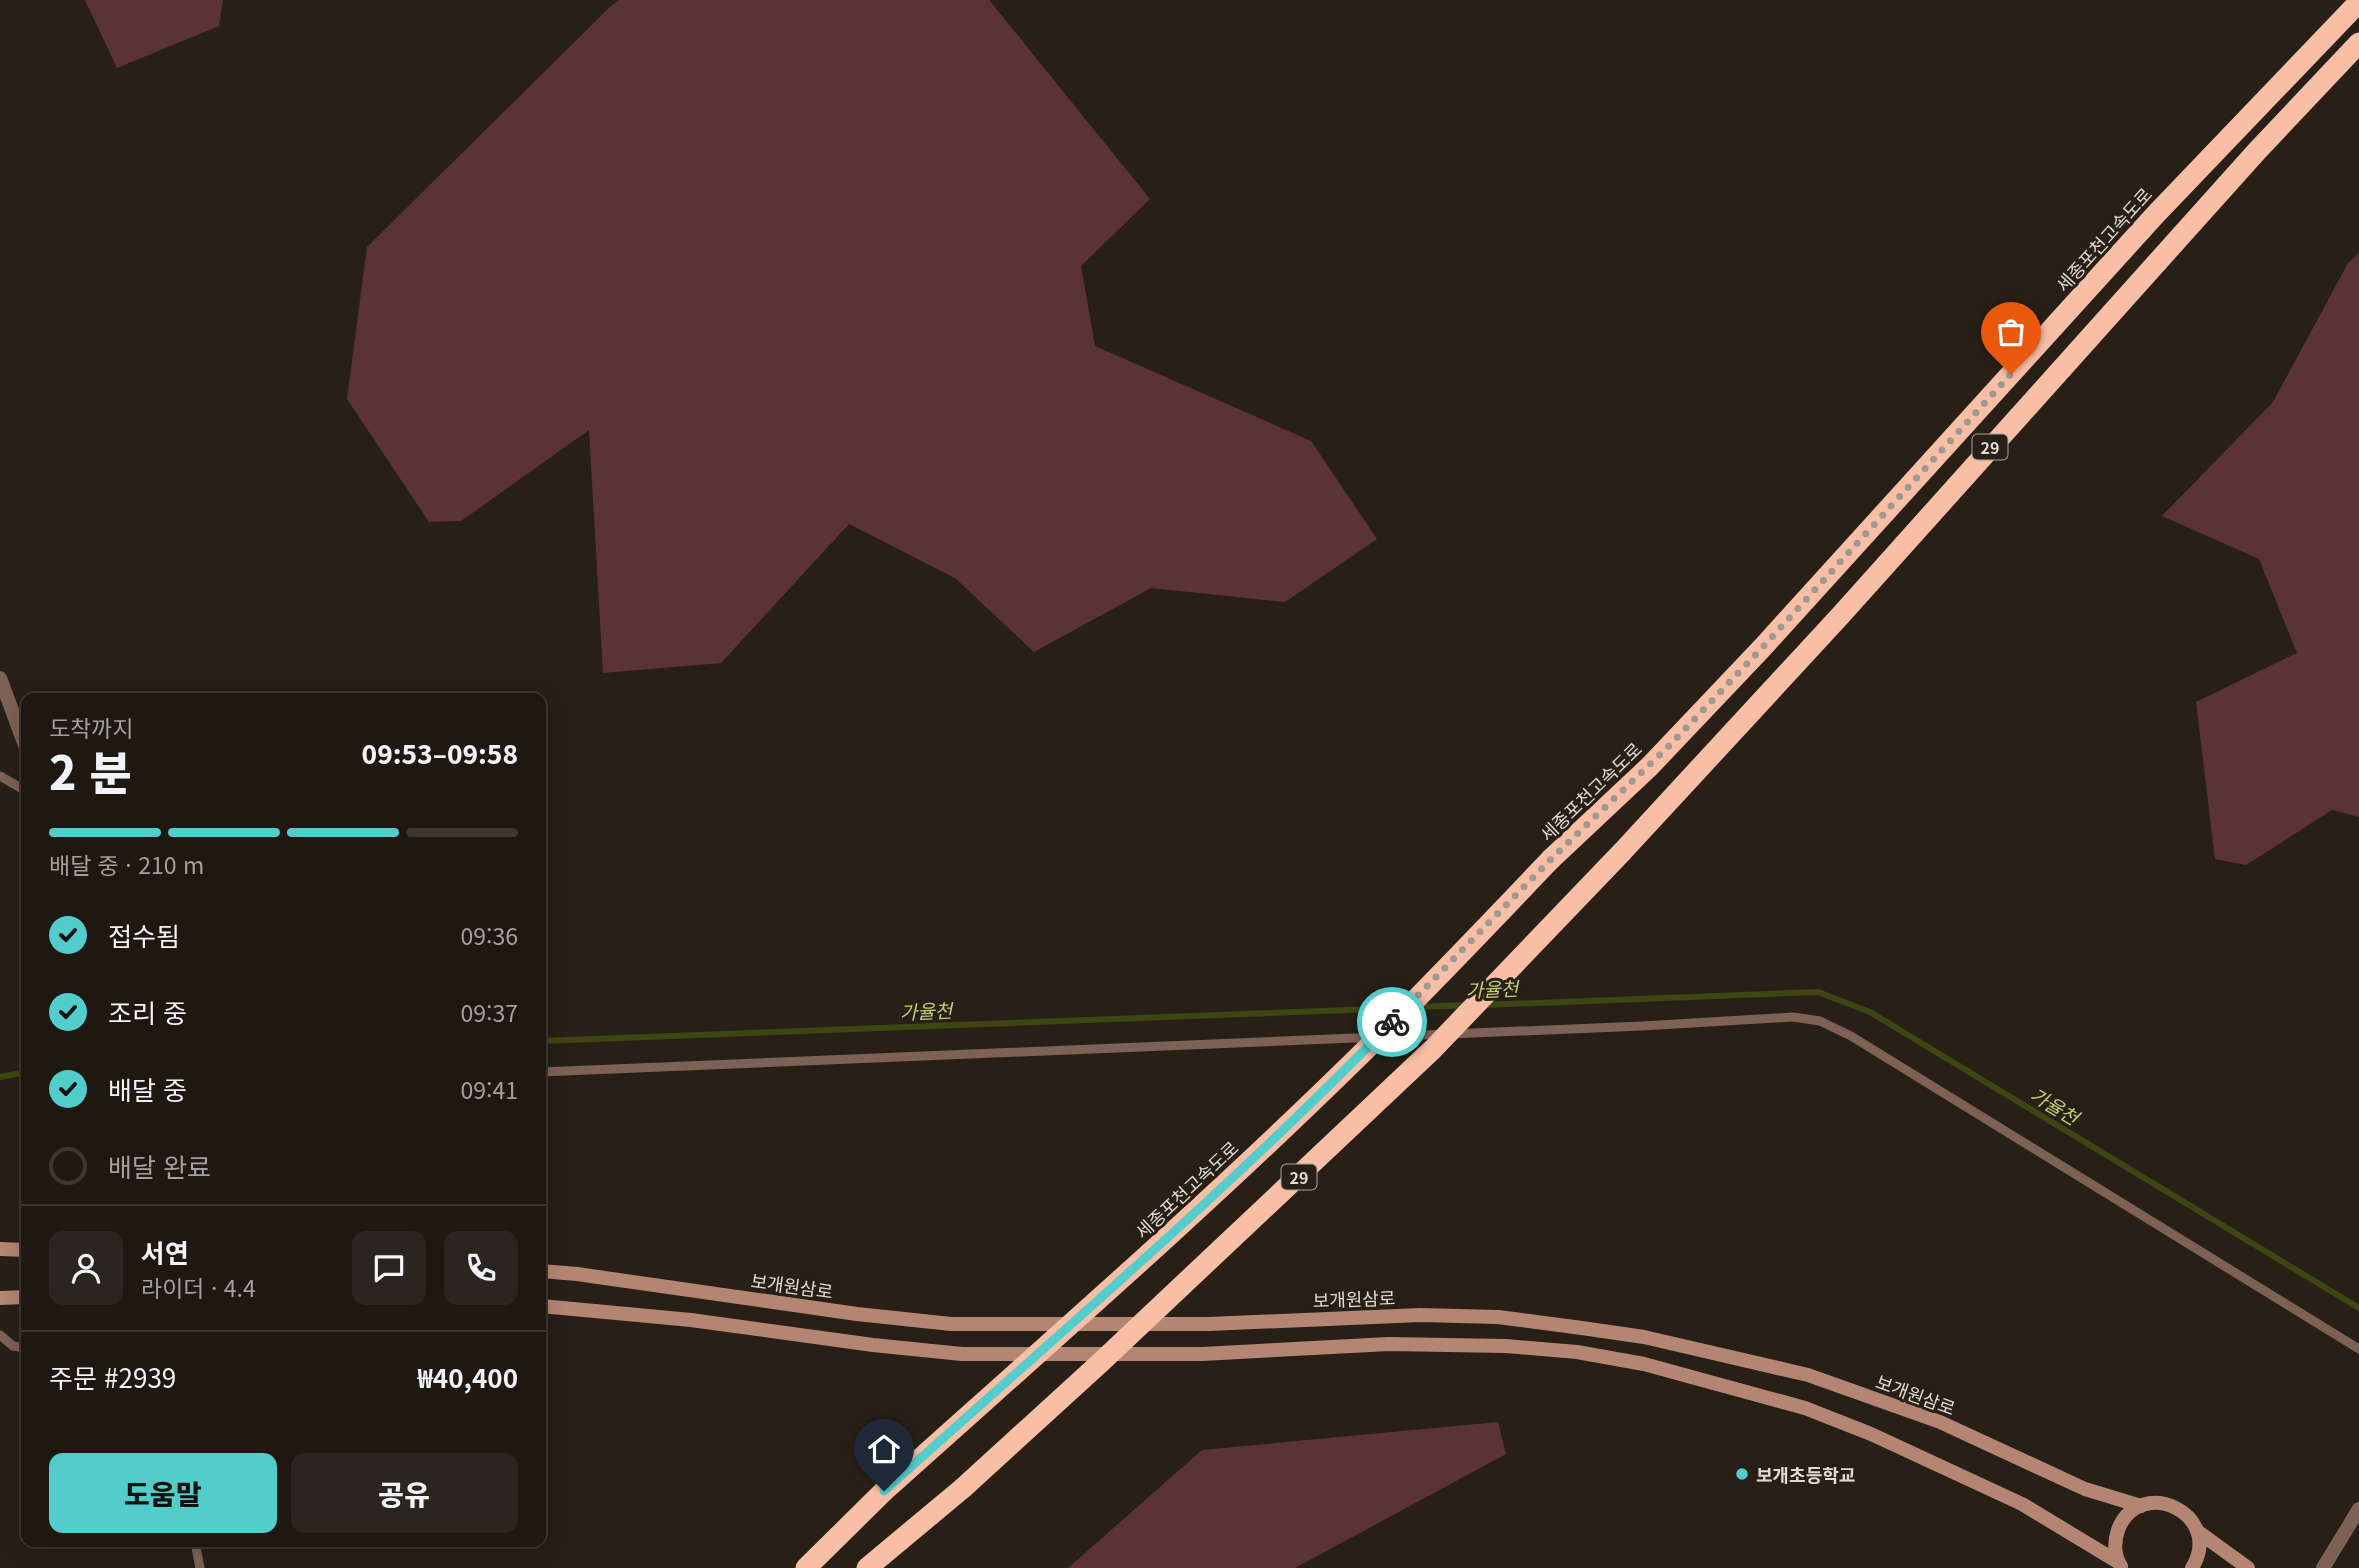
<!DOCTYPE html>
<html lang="ko">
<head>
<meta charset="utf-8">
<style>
  body { margin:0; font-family:Georgia,"Noto Sans KR",serif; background:#2b251f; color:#f1f3f6; height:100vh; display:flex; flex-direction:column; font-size:26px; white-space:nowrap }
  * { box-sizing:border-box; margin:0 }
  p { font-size:23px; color:#a1a09f }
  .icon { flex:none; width:38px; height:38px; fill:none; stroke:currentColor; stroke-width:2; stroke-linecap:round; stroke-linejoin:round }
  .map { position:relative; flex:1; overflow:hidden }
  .side { position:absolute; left:21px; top:693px; width:525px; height:854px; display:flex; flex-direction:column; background:#1e1811; border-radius:14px; box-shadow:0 4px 18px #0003,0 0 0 2px #3c3731 }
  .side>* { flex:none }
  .pin { position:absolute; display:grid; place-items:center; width:60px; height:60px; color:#fff; margin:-72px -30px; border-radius:50% 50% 50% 0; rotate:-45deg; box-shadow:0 0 7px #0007 }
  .pin .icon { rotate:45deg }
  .courier { position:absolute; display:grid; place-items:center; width:70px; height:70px; margin:-35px; border:5px solid #52cdcc; border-radius:50%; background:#fff; color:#222; box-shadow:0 2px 9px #0007 }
  .summary em { font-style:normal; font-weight:800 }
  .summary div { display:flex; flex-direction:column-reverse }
  .summary { display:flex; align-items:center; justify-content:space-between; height:119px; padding:0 28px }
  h1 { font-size:46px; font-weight:800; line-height:52px }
  .bar { display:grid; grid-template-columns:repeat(4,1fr); gap:10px 7px; align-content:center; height:84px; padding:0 28px }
  .bar i { height:9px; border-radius:5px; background:#3c3731 }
  .bar .current { background:#52cdcc }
  .bar p { grid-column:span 4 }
  .line { display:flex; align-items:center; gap:18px; padding:0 28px; border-top:2px solid #3c3731 }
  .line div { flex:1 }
  .round { display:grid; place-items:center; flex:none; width:74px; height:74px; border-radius:14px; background:#2b251f }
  ol { padding:0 28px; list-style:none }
  li { display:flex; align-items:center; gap:21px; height:77px }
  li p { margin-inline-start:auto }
  li .icon { padding:7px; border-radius:50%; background:#52cdcc; color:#111; stroke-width:4 }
  li:last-child { color:#a1a09f }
  li i { width:38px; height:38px; border:4px solid #3c3731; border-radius:50% }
  .primary-button { display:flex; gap:14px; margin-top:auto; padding:14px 28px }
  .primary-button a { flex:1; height:80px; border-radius:14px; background:#52cdcc; color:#111; font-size:28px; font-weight:800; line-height:80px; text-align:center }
  .primary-button a+a { background:#2b251f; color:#f1f3f6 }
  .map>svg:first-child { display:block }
  .green { fill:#5c3335 }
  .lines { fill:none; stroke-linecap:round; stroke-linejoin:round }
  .stream { stroke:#3e4713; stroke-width:6 }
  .lane { stroke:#7e6155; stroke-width:9 }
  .street { stroke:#7e6155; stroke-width:14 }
  .secondary { stroke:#b38572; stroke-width:14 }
  .highway { stroke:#f8bea6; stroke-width:21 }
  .highway-bridge { stroke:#f8bea6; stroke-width:21 }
  .done { stroke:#a09992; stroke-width:7; stroke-dasharray:0 12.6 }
  .route { stroke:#52cdcc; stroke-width:9 }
  .poi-dot { fill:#52cdcc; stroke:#282017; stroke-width:2.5 }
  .labels { text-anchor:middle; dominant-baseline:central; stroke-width:6; stroke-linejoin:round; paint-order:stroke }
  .shield { fill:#282017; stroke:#a9a29b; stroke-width:2 }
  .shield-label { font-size:16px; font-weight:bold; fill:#e0dad4 }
  .street-label { font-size:18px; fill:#e0dad4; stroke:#282017 }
  .poi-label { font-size:18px; font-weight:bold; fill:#e0dad4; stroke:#282017; text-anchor:start }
  .water-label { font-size:19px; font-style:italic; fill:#bdd071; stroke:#282017 }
</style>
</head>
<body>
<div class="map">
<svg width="2359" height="1568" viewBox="0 0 2359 1568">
  <rect width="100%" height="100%" fill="#282017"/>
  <path class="green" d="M85,0H223L219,26L117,68Z
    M620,0H989L1150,199L1081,266L1095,346L1311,441L1377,539L1285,602L1151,588L1034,652L955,578L849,524L721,663L603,673L589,430L461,521L429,522L347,399L367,247L613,4Z
    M2359,253V817L2332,810L2246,865L2215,859L2196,702L2297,653L2259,559L2162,516L2273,402L2348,263Z
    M1498,1422L1506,1454L1295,1568H1068L1202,1450Z"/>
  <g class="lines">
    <path class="stream" d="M1483,1005L1818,992L1870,1012L2359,1308
      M1417,1007L1466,1005
      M541,1041L1399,1008
      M0,1077L26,1072"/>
    <path class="lane" d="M0,776L26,791
      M541,1072L1642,1026L1793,1017L1820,1021L1851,1036L2359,1349
      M0,1335L13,1346L26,1348
      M195,1542L200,1568"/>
    <path class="street" d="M0,678L26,748
      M2323,1568L2359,1509"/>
    <path class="secondary" d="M0,1249L26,1250
      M541,1271L577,1274L857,1314L951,1324H1209L1420,1315L1498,1317L1582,1328L1644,1337L1808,1375L1940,1422L2085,1489L2141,1506
      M0,1298L26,1297
      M541,1306L691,1320L873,1345L962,1354H1202L1389,1344L1506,1346L1577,1352L1644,1364L1805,1408L1871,1434L2022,1504L2118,1562
      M2197,1531L2248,1568
      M2121,1566C2114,1555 2114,1542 2118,1530C2139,1474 2225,1514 2192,1568"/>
    <path class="highway" d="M1622,852L1840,616L2257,151L2359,43
      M1551,859L1650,766L1762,648L2156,214L2359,2
      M806,1568L884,1491
      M867,1568L963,1488"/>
    <path class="highway-bridge" d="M963,1488L1100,1363L1433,1049L1622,852
      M884,1491C1041,1350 1201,1211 1352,1063C1420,997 1485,928 1551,859"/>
  </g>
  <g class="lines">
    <path class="done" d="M1392,1022L1551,859L1669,746L1762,648L2011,374"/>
    <path class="route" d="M884,1491C1055,1337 1232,1187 1392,1022"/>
  </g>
  <circle class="poi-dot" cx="1742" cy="1474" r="7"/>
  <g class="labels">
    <g class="shield">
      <rect x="1972.5" y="434.5" width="35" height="25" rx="5"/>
      <rect x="1281.5" y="1164.5" width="35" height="25" rx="5"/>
    </g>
    <g class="shield-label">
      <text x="1990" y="447">29</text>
      <text x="1299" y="1177">29</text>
    </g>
    <g class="street-label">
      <text transform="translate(2103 239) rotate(-48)">세종포천고속도로</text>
      <text transform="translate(1590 791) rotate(-44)">세종포천고속도로</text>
      <text transform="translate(1186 1189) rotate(-43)">세종포천고속도로</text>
      <text transform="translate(792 1285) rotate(8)">보개원삼로</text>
      <text transform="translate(1354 1298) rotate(-2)">보개원삼로</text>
      <text transform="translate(1916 1394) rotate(20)">보개원삼로</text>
    </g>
    <g class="poi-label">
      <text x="1756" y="1474">보개초등학교</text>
    </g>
    <g class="water-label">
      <text transform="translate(1492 988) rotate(-2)">가율천</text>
      <text transform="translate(926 1010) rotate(-2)">가율천</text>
      <text transform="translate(2055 1105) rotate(31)">가율천</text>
    </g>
  </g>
</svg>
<div class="pin" style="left:2011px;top:374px;background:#ea580c"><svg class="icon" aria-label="bag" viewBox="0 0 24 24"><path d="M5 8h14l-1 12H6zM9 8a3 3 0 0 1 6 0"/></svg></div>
<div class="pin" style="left:884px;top:1491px;background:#1f2937"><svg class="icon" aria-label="home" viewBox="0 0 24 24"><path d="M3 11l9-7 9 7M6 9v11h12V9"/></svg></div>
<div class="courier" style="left:1392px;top:1022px"><svg class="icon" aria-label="bike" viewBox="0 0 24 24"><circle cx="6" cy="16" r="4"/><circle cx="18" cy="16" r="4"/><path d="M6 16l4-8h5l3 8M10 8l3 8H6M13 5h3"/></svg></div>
<section class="side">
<div class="summary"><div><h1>2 분</h1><p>도착까지</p></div><em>09:53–09:58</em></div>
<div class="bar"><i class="current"></i><i class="current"></i><i class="current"></i><i></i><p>배달 중 · 210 m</p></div>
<ol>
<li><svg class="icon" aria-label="check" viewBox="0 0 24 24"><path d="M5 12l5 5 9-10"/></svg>접수됨<p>09:36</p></li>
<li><svg class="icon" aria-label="check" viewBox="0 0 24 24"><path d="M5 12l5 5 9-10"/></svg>조리 중<p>09:37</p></li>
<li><svg class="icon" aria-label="check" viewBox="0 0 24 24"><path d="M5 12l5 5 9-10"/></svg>배달 중<p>09:41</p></li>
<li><i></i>배달 완료</li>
</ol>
<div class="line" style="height:126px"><a class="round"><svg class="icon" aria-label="person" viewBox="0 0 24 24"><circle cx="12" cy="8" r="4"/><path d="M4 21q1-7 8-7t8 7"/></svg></a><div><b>서연</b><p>라이더 · 4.4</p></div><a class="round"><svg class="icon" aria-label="chat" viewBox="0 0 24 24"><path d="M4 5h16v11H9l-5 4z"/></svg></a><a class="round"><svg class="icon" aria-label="phone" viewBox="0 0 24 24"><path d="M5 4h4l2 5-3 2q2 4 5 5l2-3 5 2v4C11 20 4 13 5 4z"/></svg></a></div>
<div class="line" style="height:91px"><div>주문 #2939</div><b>₩40,400</b></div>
<div class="primary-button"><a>도움말</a><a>공유</a></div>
</section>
</div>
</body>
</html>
